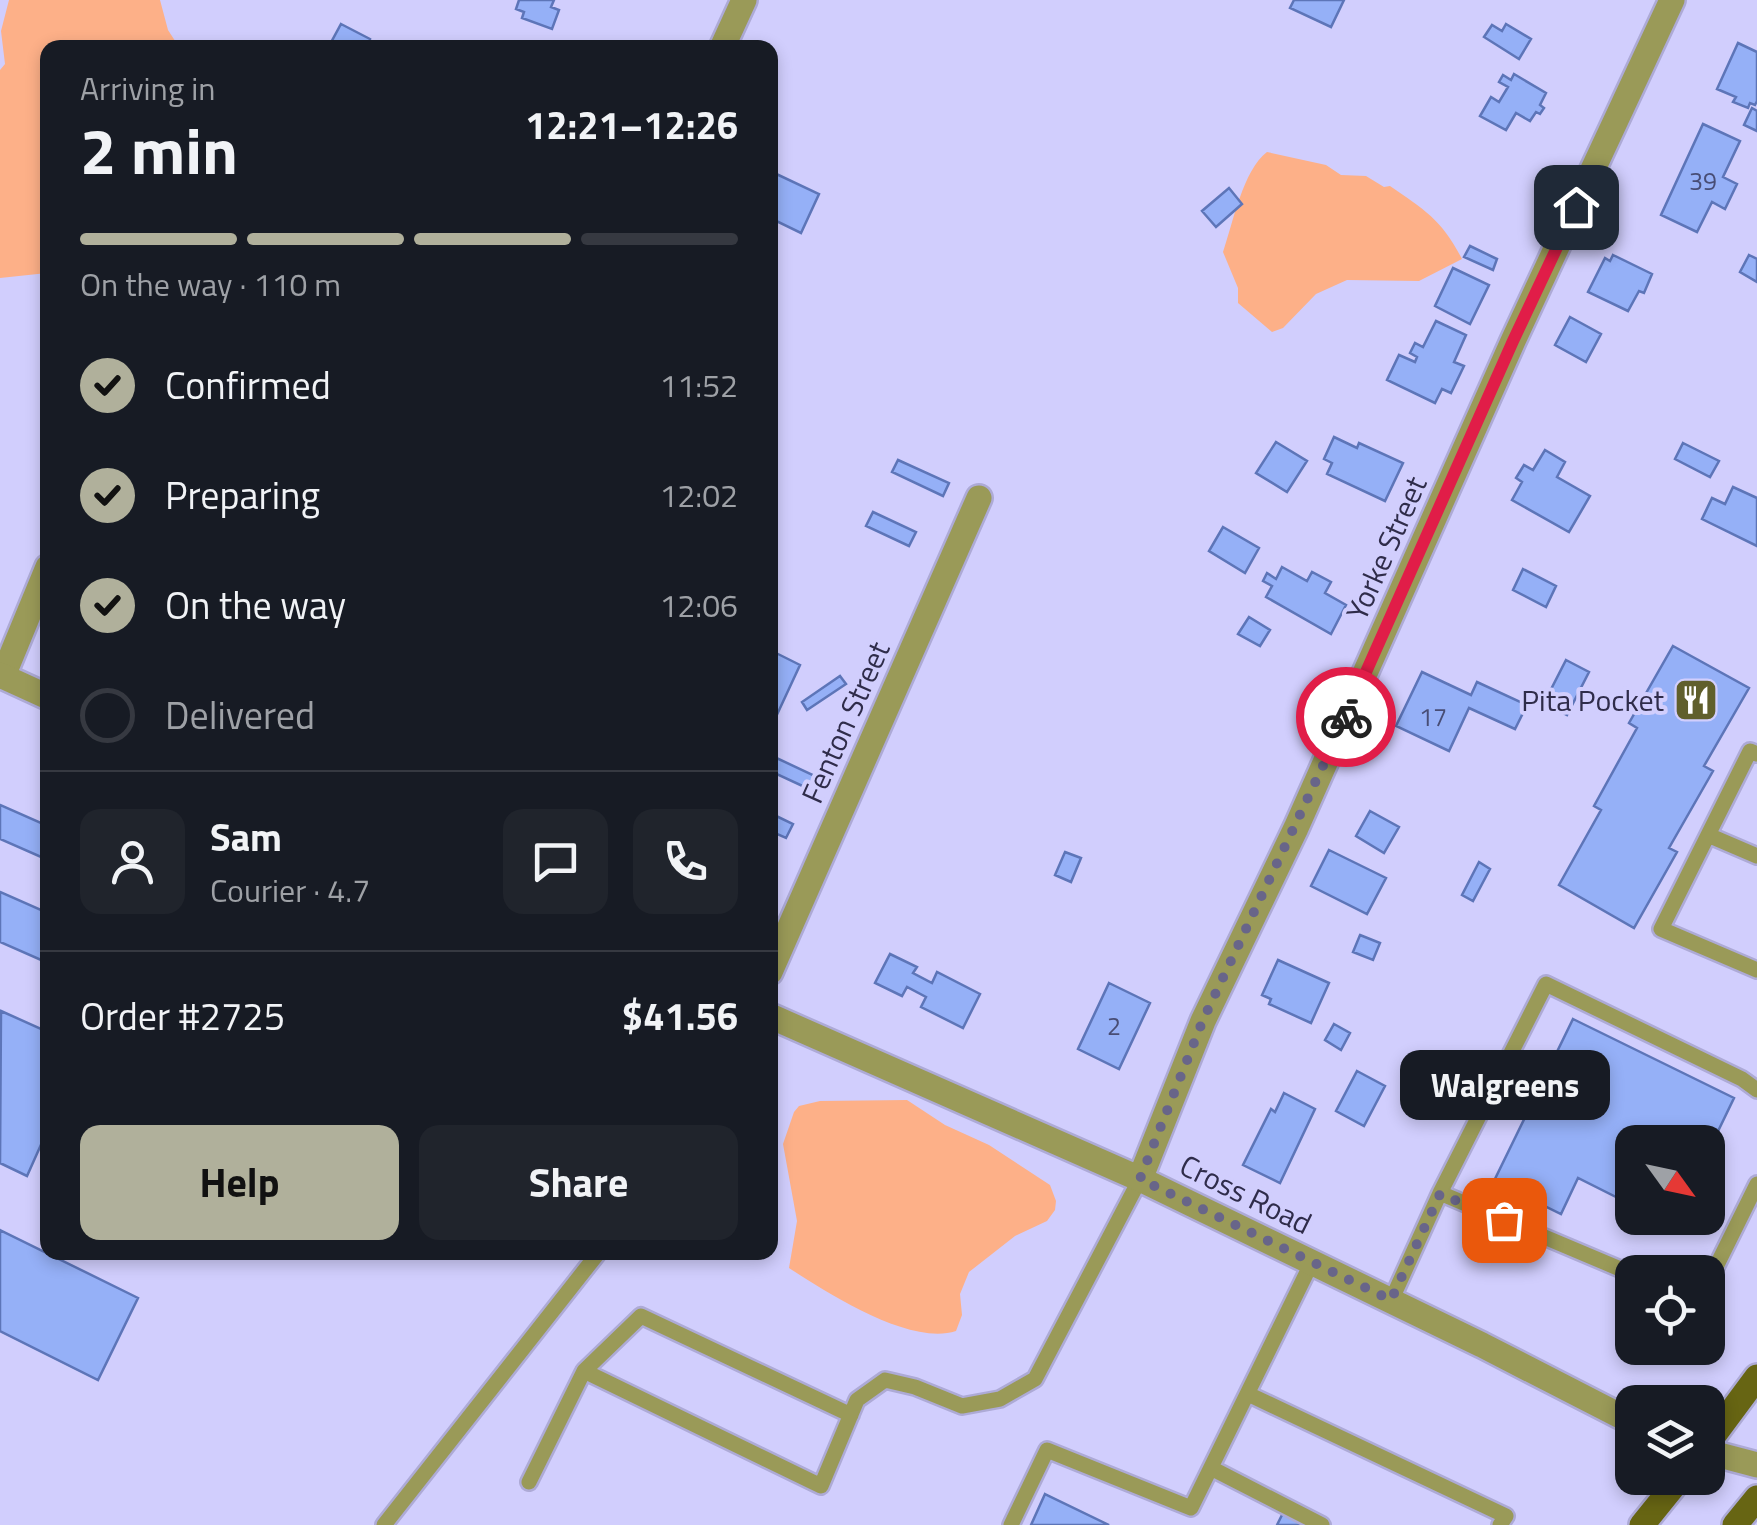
<!DOCTYPE html>
<html lang="en">
<head>
<meta charset="utf-8">
<style>
  body { margin:0; font-family:"Titillium Web",sans-serif; background:#20242c; color:#f1f3f6; height:100vh; display:flex; flex-direction:column; font-size:38px; white-space:nowrap }
  * { box-sizing:border-box; margin:0 }
  p { font-size:32px; color:#9ea1a6 }
  .icon { flex:none; width:55px; height:55px; fill:none; stroke:currentColor; stroke-width:2; stroke-linecap:round; stroke-linejoin:round }
  .map { position:relative; flex:1; overflow:hidden }
  .panel { position:absolute; left:40px; top:40px; width:738px; height:1220px; display:flex; flex-direction:column; background:#171b24; border-radius:20px; box-shadow:0 5px 15px #0003 }
  .panel>* { flex:none }
  .needle { width:65px; rotate:123deg }
  .buttons { position:absolute; left:1615px; top:1125px; display:grid; gap:20px }
  .buttons a { display:grid; place-items:center; width:110px; height:110px; border-radius:20px; background:#171b24; box-shadow:0 5px 15px #0003; font-size:50px }
  .pin { position:absolute; display:grid; place-items:center; width:85px; height:85px; color:#fff; margin:-42px; border-radius:20px; box-shadow:0 5px 15px #0006 }
  .courier { position:absolute; display:grid; place-items:center; width:100px; height:100px; margin:-50px; border:8px solid #e11d48; border-radius:50%; background:#fff; color:#222; box-shadow:0 2px 12px #0007 }
  .bubble { position:absolute; height:70px; border-radius:20px; background:#171b24; box-shadow:0 5px 15px #0003; font-size:32px; font-weight:700; line-height:70px; text-align:center }
  .headline em { font-style:normal; font-weight:700 }
  .headline div { display:flex; flex-direction:column-reverse }
  .headline { display:flex; align-items:center; justify-content:space-between; height:170px; padding:0 40px }
  h1 { font-size:65px; font-weight:700; line-height:75px }
  .bar { display:grid; grid-template-columns:repeat(4,1fr); gap:15px 10px; align-content:center; height:120px; padding:0 40px }
  .bar i { height:12px; border-radius:8px; background:#363941 }
  .bar .selected { background:#b0b09b }
  .bar p { grid-column:span 4 }
  .line { display:flex; align-items:center; gap:25px; padding:0 40px; border-top:2px solid #363941 }
  .line div { flex:1 }
  .round { display:grid; place-items:center; flex:none; width:105px; height:105px; border-radius:20px; background:#20242c }
  ol { padding:0 40px; list-style:none }
  li { display:flex; align-items:center; gap:30px; height:110px }
  li p { margin-inline-start:auto }
  li .icon { padding:10px; border-radius:50%; background:#b0b09b; color:#111; stroke-width:4 }
  li:last-child { color:#9ea1a6 }
  li i { width:55px; height:55px; border:5px solid #363941; border-radius:50% }
  .action { display:flex; gap:20px; margin-top:auto; padding:20px 40px }
  .action a { flex:1; height:115px; border-radius:20px; background:#b0b09b; color:#111; font-size:40px; font-weight:700; line-height:115px; text-align:center }
  .action a+a { background:#20242c; color:#f1f3f6 }
  .map>svg:first-child { display:block }
  .green { fill:#fdb088 }
  .building { fill:#95b0f7; stroke:#5d75b8; stroke-width:2.5 }
  .lines { fill:none; stroke-linecap:round; stroke-linejoin:round }
  .service-casing { stroke:#adaad6; stroke-width:20 }
  .minor-casing { stroke:#adaad6; stroke-width:30 }
  .tertiary-casing { stroke:#adaad6; stroke-width:30 }
  .primary-casing { stroke:#adaad6; stroke-width:30 }
  .service { stroke:#9a9a58; stroke-width:15 }
  .minor { stroke:#9a9a58; stroke-width:25 }
  .tertiary { stroke:#9a9a58; stroke-width:25 }
  .primary { stroke:#676513; stroke-width:25 }
  .done { stroke:#686589; stroke-width:10; stroke-dasharray:0 18 }
  .route { stroke:#e11d48; stroke-width:12 }
  .labels { text-anchor:middle; dominant-baseline:central; stroke-width:8; stroke-linejoin:round; paint-order:stroke }
  .number-label { font-size:25px; fill:#484d75 }
  .street-label { font-size:30px; fill:#2f2c4a; stroke:#d1cefd }
  .poi-label { font-size:30px; fill:#2f2c4a; stroke:#d1cefd; text-anchor:end }
</style>
</head>
<body>
<div class="map">
<svg width="1757" height="1525" viewBox="0 0 1757 1525">
  <rect width="100%" height="100%" fill="#d1cefd"/>
  <path class="green" d="M9,0H160L168,30L179,47L48,48L47,273L0,278V70L5,64L1,31Z
    M1267,152L1326,165L1341,175L1366,176L1384,187L1390,186C1425,210 1442,220 1462,259L1419,281L1347,280L1316,294L1283,328L1272,332L1238,303V288L1223,252C1233,223 1243,170 1267,152Z
    M907,1100L945,1125L989,1145L1050,1185L1056,1201L1055,1210L1047,1221L1015,1236L969,1272L960,1294L962,1315L956,1331C909,1346 828,1293 789,1268L797,1221L783,1144L794,1112L799,1106L820,1101Z"/>
  <path class="building" d="M519,0H554L551,7L559,10L552,29L522,18L524,12L516,9Z
    M1294,0H1344L1331,27L1290,8Z
    M341,24L370,39L367,48H328Z
    M1506,24L1531,39L1519,59L1484,37L1492,25L1502,31Z
    M1738,43L1757,52V101L1755,105L1750,103L1748,108L1733,102L1736,97L1717,89Z
    M1514,74L1546,93L1540,105L1544,108L1540,114L1536,112L1530,121L1516,113L1506,130L1480,116L1491,97L1499,102L1508,87L1499,82L1503,75L1511,80Z
    M1752,108L1757,111V131L1744,125Z
    M1703,124L1740,141L1723,177L1737,184L1725,209L1712,202L1697,232L1661,215Z
    M770,171L819,194L801,233L770,218Z
    M1229,188L1242,204L1216,227L1202,211Z
    M1470,246L1497,259L1493,270L1464,257Z
    M1613,255L1652,274L1644,293L1639,291L1628,311L1588,292L1605,258L1610,261Z
    M1749,255L1757,259V282L1740,272Z
    M1453,268L1489,285L1470,324L1435,306Z
    M1570,317L1601,334L1586,362L1555,345Z
    M1436,321L1466,335L1454,362L1464,366L1451,393L1442,389L1435,403L1387,380L1399,355L1415,362L1417,357L1410,353L1415,343L1423,347Z
    M1334,437L1357,448L1359,443L1403,463L1385,501L1327,474L1332,463L1324,459Z
    M1276,442L1307,461L1287,492L1256,473Z
    M1683,443L1719,461L1710,477L1675,459Z
    M1545,450L1565,462L1557,477L1590,496L1569,532L1512,500L1522,482L1516,478L1524,465L1533,470Z
    M898,460L949,483L943,496L892,472Z
    M1733,487L1757,498V546L1702,519L1712,498L1725,504Z
    M873,512L916,532L909,546L866,526Z
    M1223,527L1259,548L1245,573L1209,551Z
    M1282,567L1307,581L1312,572L1331,582L1325,593L1346,605L1331,634L1266,597L1272,586L1263,581L1267,573L1276,579Z
    M1523,569L1556,586L1546,607L1513,590Z
    M1249,617L1270,630L1260,646L1238,634Z
    M1673,646L1749,688L1704,766L1713,771L1669,848L1677,852L1634,928L1559,885L1601,810L1594,806L1637,728L1629,723Z
    M772,651L800,665L775,719L770,717Z
    M1566,660L1589,672L1567,715L1544,703Z
    M1422,672L1471,695L1477,682L1527,705L1515,729L1469,708L1449,751L1396,726Z
    M840,676L846,684L807,710L802,702Z
    M770,755L815,776L809,789L770,771Z
    M0,805L48,826V860L0,839Z
    M1370,811L1399,827L1384,853L1356,836Z
    M770,813L793,824L786,838L770,831Z
    M1329,850L1386,878L1367,914L1311,886Z
    M1065,852L1081,858L1071,882L1055,875Z
    M1479,862L1490,869L1473,901L1462,895Z
    M0,892L48,913V963L0,942Z
    M1360,935L1380,943L1373,960L1353,952Z
    M890,954L917,967L913,973L932,983L937,972L980,994L963,1028L921,1007L926,997L907,987L902,996L875,983Z
    M1278,960L1329,983L1311,1023L1269,1004L1271,999L1262,995Z
    M1109,983L1150,1003L1119,1069L1078,1049Z
    M1,1011L48,1032V1129L27,1176L0,1163Z
    M1573,1019L1734,1098L1708,1152V1142H1632V1205L1578,1178L1561,1214L1494,1181Z
    M1334,1024L1350,1033L1341,1050L1325,1040Z
    M1357,1071L1385,1086L1364,1126L1336,1111Z
    M1284,1093L1315,1109L1280,1183L1243,1165L1271,1109L1275,1112Z
    M0,1230L138,1298L98,1380L0,1331Z
    M1045,1494L1109,1525H1031Z
    M1283,1513L1308,1525H1277Z"/>
  <g class="lines">
    <defs>
      <path id="service" d="M1757,754L1750,751L1661,929L1757,970
        M1708,835L1757,856
        M1440,1193L1546,984L1742,1079L1757,1090
        M1708,1283L1757,1184
        M1391,1301L1440,1193L1632,1274
        M584,1371L641,1316L851,1415
        M1248,1394L1506,1516L1500,1525
        M1211,1468L1322,1525
        M529,1482L584,1371L821,1486L857,1400L885,1380L915,1387L962,1406L1000,1399L1035,1379L1140,1179
        M384,1525L599,1252
        M1011,1525L1047,1450L1191,1508L1312,1262"/>
      <path id="minor" d="M722,48L744,0
        M3,676L48,567
        M770,972L979,498
        M1140,1179L1203,1021L1296,828L1513,341L1672,0"/>
      <path id="tertiary" d="M0,675L48,697
        M770,1016L1140,1179L1482,1345L1632,1422
        M1708,1452L1757,1465"/>
      <path id="primary" d="M1708,1443L1757,1377
        M1642,1525L1680,1478
        M1735,1525L1757,1498"/>
    </defs>
    <use href="#service" class="service-casing"/>
    <use href="#minor" class="minor-casing"/>
    <use href="#tertiary" class="tertiary-casing"/>
    <use href="#primary" class="primary-casing"/>
    <use href="#service" class="service"/>
    <use href="#minor" class="minor"/>
    <use href="#tertiary" class="tertiary"/>
    <use href="#primary" class="primary"/>
  </g>
  <g class="lines">
    <path class="done" d="M1346,717L1203,1020L1140,1179L1391,1300L1440,1194L1504,1220"/>
    <path class="route" d="M1346,717L1513,341L1576,207"/>
  </g>
  <defs>
    <symbol id="restaurant-square" viewBox="-11 -11 22 22"><rect x="-9" y="-9" width="18" height="18" rx="4" fill="#605f2c" stroke="#d1cefd"/><path d="M-5-6h1v4h1v-4h1v4h1v-4h1v5L-1.5 .5V6h-2V.5L-5-1ZM5-6V6H3V1.5H1.5Q1.5-4 5-6Z" fill="#fff"/></symbol>
  </defs>
  <g fill-rule="evenodd">
    <use href="#restaurant-square" x="1671" y="675" width="50" height="50"/>
  </g>
  <g class="labels">
    <g class="number-label">
      <text x="1703" y="181">39</text>
      <text x="1433" y="717">17</text>
      <text x="1114" y="1026">2</text>
    </g>
    <g class="street-label">
      <text transform="translate(1386 548) rotate(-66)">Yorke Street</text>
      <text transform="translate(845 722) rotate(-66)">Fenton Street</text>
      <text transform="translate(1246 1194) rotate(26)">Cross Road</text>
    </g>
    <g class="poi-label">
      <text x="1664" y="700">Pita Pocket</text>
    </g>
  </g>
</svg>
<div class="buttons">
<a><svg class="needle" viewBox="-14 -14 28 28"><path d="M0-13l5 13h-10z" fill="#e53935"/><path d="M0 13l5-13h-10z" fill="#9ea1a6"/></svg></a>
<a><svg class="icon" aria-label="locate" viewBox="0 0 24 24"><circle cx="12" cy="12" r="6"/><path d="M12 2v4M12 18v4M2 12h4M18 12h4"/></svg></a>
<a><svg class="icon" aria-label="layers" viewBox="0 0 24 24"><path d="M12 4l9 5-9 5-9-5zM3 14l9 5 9-5"/></svg></a>
</div>
<div class="pin" style="left:1504px;top:1220px;background:#ea580c"><svg class="icon" aria-label="bag" viewBox="0 0 24 24"><path d="M5 8h14l-1 12H6zM9 8a3 3 0 0 1 6 0"/></svg></div>
<div class="pin" style="left:1576px;top:207px;background:#1f2937"><svg class="icon" aria-label="home" viewBox="0 0 24 24"><path d="M3 11l9-7 9 7M6 9v11h12V9"/></svg></div>
<div class="courier" style="left:1346px;top:717px"><svg class="icon" aria-label="bike" viewBox="0 0 24 24"><circle cx="6" cy="16" r="4"/><circle cx="18" cy="16" r="4"/><path d="M6 16l4-8h5l3 8M10 8l3 8H6M13 5h3"/></svg></div>
<div class="bubble" style="left:1400px;top:1050px;width:210px">Walgreens</div>
<section class="panel">
<div class="headline"><div><h1>2 min</h1><p>Arriving in</p></div><em>12:21–12:26</em></div>
<div class="bar"><i class="selected"></i><i class="selected"></i><i class="selected"></i><i></i><p>On the way · 110 m</p></div>
<ol>
<li><svg class="icon" aria-label="check" viewBox="0 0 24 24"><path d="M5 12l5 5 9-10"/></svg>Confirmed<p>11:52</p></li>
<li><svg class="icon" aria-label="check" viewBox="0 0 24 24"><path d="M5 12l5 5 9-10"/></svg>Preparing<p>12:02</p></li>
<li><svg class="icon" aria-label="check" viewBox="0 0 24 24"><path d="M5 12l5 5 9-10"/></svg>On the way<p>12:06</p></li>
<li><i></i>Delivered</li>
</ol>
<div class="line" style="height:180px"><a class="round"><svg class="icon" aria-label="person" viewBox="0 0 24 24"><circle cx="12" cy="8" r="4"/><path d="M4 21q1-7 8-7t8 7"/></svg></a><div><b>Sam</b><p>Courier · 4.7</p></div><a class="round"><svg class="icon" aria-label="chat" viewBox="0 0 24 24"><path d="M4 5h16v11H9l-5 4z"/></svg></a><a class="round"><svg class="icon" aria-label="phone" viewBox="0 0 24 24"><path d="M5 4h4l2 5-3 2q2 4 5 5l2-3 5 2v4C11 20 4 13 5 4z"/></svg></a></div>
<div class="line" style="height:130px"><div>Order #2725</div><b>$41.56</b></div>
<div class="action"><a>Help</a><a>Share</a></div>
</section>
</div>
</body>
</html>
